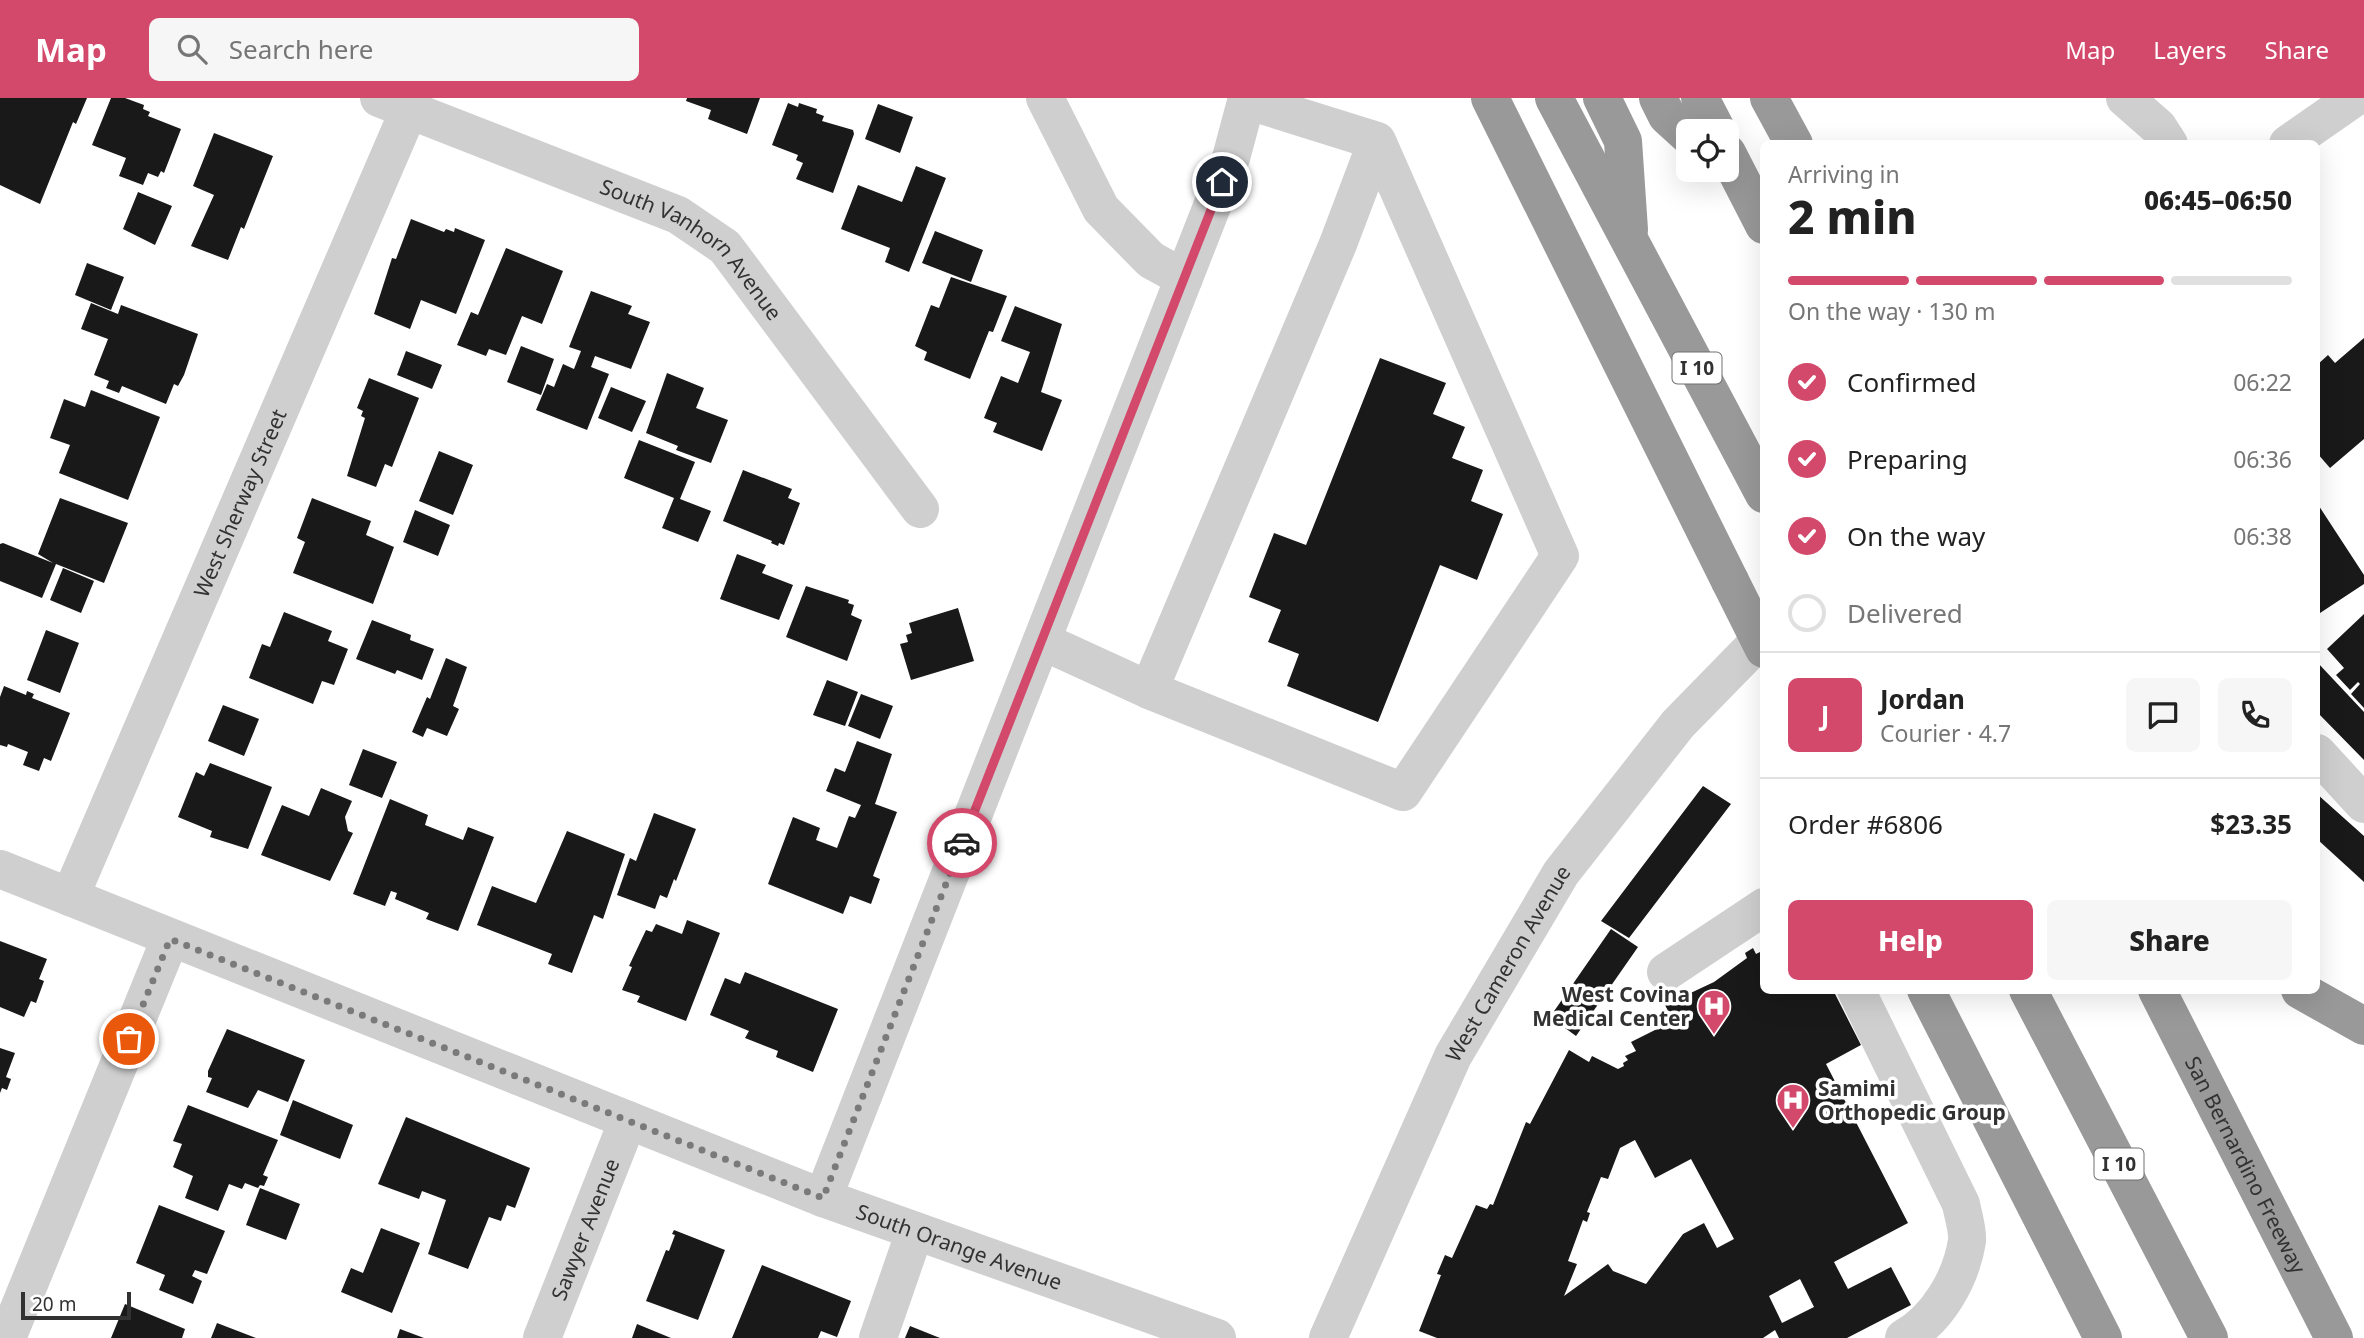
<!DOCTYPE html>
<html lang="en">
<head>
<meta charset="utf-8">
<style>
  body { margin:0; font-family:"Noto Sans",sans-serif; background:#f6f6f6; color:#222; height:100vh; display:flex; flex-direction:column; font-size:26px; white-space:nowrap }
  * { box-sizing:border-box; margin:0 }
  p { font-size:23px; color:#767676 }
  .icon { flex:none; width:38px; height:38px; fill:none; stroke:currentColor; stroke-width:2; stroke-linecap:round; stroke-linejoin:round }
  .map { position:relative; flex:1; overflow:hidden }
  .sheet { position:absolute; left:1760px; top:42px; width:560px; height:854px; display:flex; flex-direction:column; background:#fff; border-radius:10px; box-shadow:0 7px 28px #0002 }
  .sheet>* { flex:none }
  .tools { position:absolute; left:1676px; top:21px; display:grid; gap:14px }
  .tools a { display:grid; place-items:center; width:63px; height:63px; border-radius:10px; background:#fff; box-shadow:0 7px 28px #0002; font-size:35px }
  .scale { position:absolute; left:21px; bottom:18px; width:110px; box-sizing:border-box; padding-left:7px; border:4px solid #323232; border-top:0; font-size:19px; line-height:24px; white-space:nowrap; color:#323232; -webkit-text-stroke:5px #fff; paint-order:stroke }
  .pin { position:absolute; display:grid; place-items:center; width:60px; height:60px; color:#fff; margin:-30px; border:4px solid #fff; border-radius:50%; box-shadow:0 2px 7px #0007 }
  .courier { position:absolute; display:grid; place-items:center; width:70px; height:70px; margin:-35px; border:5px solid #d3496b; border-radius:50%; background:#fff; color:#222; box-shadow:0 2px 9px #0007 }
  .summary em { font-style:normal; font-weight:800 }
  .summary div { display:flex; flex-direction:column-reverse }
  .summary { display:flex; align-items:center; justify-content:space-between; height:119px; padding:0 28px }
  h1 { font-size:46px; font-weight:800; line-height:52px }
  .bar { display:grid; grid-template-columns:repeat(4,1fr); gap:10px 7px; align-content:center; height:84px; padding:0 28px }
  .bar i { height:9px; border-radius:5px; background:#e0e0e0 }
  .bar .current { background:#d3496b }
  .bar p { grid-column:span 4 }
  .line { display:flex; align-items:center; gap:18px; padding:0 28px; border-top:2px solid #e0e0e0 }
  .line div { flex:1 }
  .round { display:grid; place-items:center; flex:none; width:74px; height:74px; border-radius:10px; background:#f6f6f6 }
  ol { padding:0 28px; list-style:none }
  li { display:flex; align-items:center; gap:21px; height:77px }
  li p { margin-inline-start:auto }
  li .icon { padding:7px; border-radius:50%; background:#d3496b; color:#fff; stroke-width:4 }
  li:last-child { color:#767676 }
  li i { width:38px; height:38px; border:4px solid #e0e0e0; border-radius:50% }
  .primary-button { display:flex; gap:14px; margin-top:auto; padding:14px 28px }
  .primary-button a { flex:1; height:80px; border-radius:10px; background:#d3496b; color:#fff; font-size:28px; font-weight:800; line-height:80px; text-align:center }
  .primary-button a+a { background:#f6f6f6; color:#222 }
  header { display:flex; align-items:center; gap:42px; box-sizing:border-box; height:98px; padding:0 35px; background:#d3496b; color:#fff }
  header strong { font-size:33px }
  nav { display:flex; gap:38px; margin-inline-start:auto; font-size:24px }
  .search { width:490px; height:63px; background:#f6f6f6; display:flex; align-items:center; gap:18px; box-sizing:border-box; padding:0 24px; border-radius:10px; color:#767676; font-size:26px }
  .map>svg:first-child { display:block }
  .building { fill:#191919; fill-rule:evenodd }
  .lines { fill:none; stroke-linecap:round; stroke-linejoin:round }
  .minor { stroke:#cfcfcf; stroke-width:38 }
  .highway { stroke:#999; stroke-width:38 }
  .highway-bridge { stroke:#999; stroke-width:38 }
  .done { stroke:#7a7a7a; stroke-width:7; stroke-dasharray:0 12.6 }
  .route { stroke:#d3496b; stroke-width:9 }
  .labels { text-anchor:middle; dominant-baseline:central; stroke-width:7; stroke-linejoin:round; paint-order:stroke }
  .shield { fill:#fff; stroke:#707070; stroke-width:2 }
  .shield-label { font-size:19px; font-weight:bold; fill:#323232 }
  .street-label { font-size:21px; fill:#323232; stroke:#fff }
  .poi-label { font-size:21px; font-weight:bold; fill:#323232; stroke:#fff; text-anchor:end }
</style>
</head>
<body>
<header>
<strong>Map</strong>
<div class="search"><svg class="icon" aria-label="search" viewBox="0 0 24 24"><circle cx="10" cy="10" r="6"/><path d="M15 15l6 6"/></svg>Search here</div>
<nav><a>Map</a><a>Layers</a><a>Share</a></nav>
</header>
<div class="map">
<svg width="2364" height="1240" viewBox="0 0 2364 1240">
  <rect width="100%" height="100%" fill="#fff"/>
  <path class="building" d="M0,0H87L76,26L73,24L40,106L0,87Z
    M111,0H125L144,7L143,11L150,14L148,18L181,31L164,75L161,73L158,79L148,75L143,87L119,78L126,60L92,47Z
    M687,0H760L747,36L708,21L711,12L686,3Z
    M788,5L798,9L799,5L817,11L816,15L824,18L822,23L853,32L854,36L833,95L796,81L803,65L796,62L798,57L772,47Z
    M878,6L913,19L900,55L865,41Z
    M214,35L273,58L244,131L241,129L228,162L191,148L214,97L193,88Z
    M916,68L946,80L909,174L885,164L890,150L841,131L858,87L902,104Z
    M138,94L172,108L155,147L123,131Z
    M411,121L444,134L446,131L454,134L455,130L485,142L456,216L421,202L410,231L374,216L392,160L396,161Z
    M935,133L983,152L971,184L922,165Z
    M506,150L563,173L542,226L522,218L506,257L489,251L486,258L457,247L471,214L478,217Z
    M87,165L124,179L111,212L75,197Z
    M951,179L1007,198L993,234L989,233L970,281L924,262L927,254L915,248L931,207L939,210Z
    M591,193L632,208L628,216L650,224L631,271L595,258L591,269L609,276L587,332L536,312L547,286L554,289L563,266L574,271L581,253L569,249Z
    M91,205L118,216L121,207L198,236L184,277L178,288L174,286L166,306L122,288L119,295L106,290L109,283L94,277L108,241L81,231Z
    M1015,208L1062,226L1041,294L1062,302L1042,353L993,334L997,325L984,320L1001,278L1018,285L1030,254L1001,243Z
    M2364,240V341L2330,370L2317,355V267L2328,257L2335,265Z
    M521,248L554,261L541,297L507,284Z
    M406,253L442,267L432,291L397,277Z
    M1380,260L1446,285L1433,316L1465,329L1452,360L1483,372L1471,403L1503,416L1477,482L1440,467L1378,624L1287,588L1299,556L1268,544L1281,512L1249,499L1274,435L1306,447Z
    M667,275L704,290L696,310L728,322L711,365L676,352L678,348L646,335Z
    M369,280L419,300L392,369L385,366L376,389L347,378L365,320L361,318L363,313L357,310Z
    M611,289L646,303L632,334L598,320Z
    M91,292L160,319L128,402L59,375L70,347L50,340L64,301L85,309Z
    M639,342L695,364L680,401L711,413L698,444L662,430L674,400L624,380Z
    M439,353L473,367L453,417L419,403Z
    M743,372L792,391L788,400L800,405L784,447L779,445L778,448L771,445L772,443L723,423Z
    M60,400L128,425L104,485L56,466L42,500L0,483V446L3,445L53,465L38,456Z
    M312,400L371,423L366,437L394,449L373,506L293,475L305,444L297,440Z
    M2317,405L2364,477V486L2317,517Z
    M415,412L450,427L438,458L403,444Z
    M737,456L766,467L762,475L793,487L779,522L720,501Z
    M63,470L94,483L81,515L50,502Z
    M806,488L849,502L848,505L854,507L851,517L862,522L847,563L786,539Z
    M958,510L974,563L911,582L900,546L908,544L906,537L912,535L909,525Z
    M284,514L332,533L328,543L348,551L334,587L322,583L313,606L249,580L262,546L270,549Z
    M2364,516V610L2351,596L2360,586L2358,584L2350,592L2336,577L2344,570L2327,551Z
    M372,522L411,537L410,542L434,551L422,582L397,572L395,576L356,561Z
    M46,532L79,545L60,595L27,582Z
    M446,560L467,569L453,608L459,611L447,638L427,630L423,639L412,634L427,599L430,601Z
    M2317,564L2364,614V662L2317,614Z
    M827,582L858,594L845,628L813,617Z
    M4,588L26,597L27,593L34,596L32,600L70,615L51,663L44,660L39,673L23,667L28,654L8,646L7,649L0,647V599Z
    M861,596L893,608L880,641L848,628Z
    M223,607L259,621L244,658L208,643Z
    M857,643L892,656L875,706L897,714L873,778L880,781L871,806L850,798L843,816L768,786L793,719L820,730L816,742L837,750L849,718L855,720L861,707L826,693L835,670L845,674Z
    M363,651L397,664L382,700L349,687Z
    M210,665L272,689L248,751L210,739L212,733L178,719L196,674L204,678Z
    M1703,688L1731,706L1629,840L1601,823Z
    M321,690L352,703L345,719L348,733L353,735L330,783L261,757L282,707L309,718Z
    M2317,696L2364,738V784L2317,741Z
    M390,701L428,717L425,727L463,742L468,729L494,739L458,833L426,821L429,815L395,801L397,795L391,793L385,808L353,796Z
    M654,715L696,731L676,783L674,781L667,800L660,797L655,811L617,797L630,760L636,763Z
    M567,733L625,756L603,821L594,817L572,875L548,866L552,856L477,827L492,788L536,805Z
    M687,822L720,835L686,923L637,904L640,898L622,892L632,869L629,868L646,832L652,834L656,826L682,836Z
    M1611,831L1638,849L1576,938L1550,919Z
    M0,843L47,861L39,881L44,883L36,905L31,903L24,919L0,909Z
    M1753,850L1756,856L1764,852V892H1833L1861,947L1826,966L1908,1125L1834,1164L1848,1191L1891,1169L1911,1207L1847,1240H1779L1775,1232L1763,1240H1437L1419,1233L1441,1177L1437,1176L1445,1157L1452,1160L1476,1107L1487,1111L1490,1106L1493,1107L1526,1024L1530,1026L1569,952L1589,964L1592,958L1618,971L1624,968L1623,965L1628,962L1625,958L1636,953L1631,944L1673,923L1665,907L1714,884L1747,860L1745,855ZM1635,1042L1655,1080L1691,1061L1734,1141L1717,1150L1704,1125L1683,1136L1646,1186L1613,1173L1608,1166L1564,1198L1577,1166L1568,1163L1583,1122L1587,1124L1590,1115L1587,1114L1601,1079L1608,1081L1620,1050ZM1800,1181L1814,1209L1782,1225L1769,1198Z
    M745,874L838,911L813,974L776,959L778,953L745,940L749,933L710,917L725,880L740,886Z
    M227,931L305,962L288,1004L258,992L248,1010L206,994L212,980L208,979V973Z
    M0,950L15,955L6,979L11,981L7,992L2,990L0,995Z
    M293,1002L353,1027L340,1061L280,1037Z
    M188,1007L278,1042L263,1077L268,1079L264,1088L260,1087L258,1090L245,1085L242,1091L229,1086L218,1113L185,1100L193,1078L173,1069L182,1046L173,1043Z
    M406,1019L530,1070L515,1110L507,1107L501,1123L489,1119L468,1171L428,1156L446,1102L422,1093L419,1101L378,1086Z
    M260,1090L300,1106L286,1142L246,1127Z
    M159,1107L225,1133L207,1176L195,1172L192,1178L202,1183L193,1206L159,1192L165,1177L136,1165Z
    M381,1130L420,1145L392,1215L341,1194L351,1170L363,1175Z
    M674,1132L725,1152L698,1222L646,1203L666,1152L669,1153L675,1137L672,1136Z
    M762,1167L851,1203L837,1239L821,1233L818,1240H732Z
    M125,1206L185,1231L182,1240H111Z
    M217,1225L256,1240H211Z
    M637,1226L671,1240H632Z
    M910,1228L940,1240H905Z
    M400,1231L424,1240H397Z"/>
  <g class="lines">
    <g class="minor">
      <path id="s1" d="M379,0L678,117L725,149L920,411"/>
      <path d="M1045,0L1101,111L1151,162L1184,180"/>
      <path d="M2125,0L2158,29L2169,46"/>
      <path d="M1246,2L1377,43L1338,146L1149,592L1403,694L1560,458L1377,43"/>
      <path d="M2288,46L2354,0"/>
      <path d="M1042,543L1149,592"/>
      <path d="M2317,655L2364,706"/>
      <path id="s2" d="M0,771L823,1100L1217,1240"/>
      <path id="s3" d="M70,799L409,12"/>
      <path d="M1666,874L1764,809"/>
      <path d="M1856,892L1961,1106C1963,1117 1968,1132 1967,1143C1961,1181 1937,1222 1904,1240"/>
      <path d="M823,1100L1231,60L1247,0"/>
      <path d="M7,1240L170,841"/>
      <path id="s4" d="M542,1240L628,1022"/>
      <path d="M878,1240L915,1133"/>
      <path id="s5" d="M1328,1240L1453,958L1561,775L1678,626L1764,538"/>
    </g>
    <g class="highway">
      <path d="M1490,0L1730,483"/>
      <path d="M1554,0L1764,396"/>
      <path d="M1602,0L1623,43L1629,132"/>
      <path d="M1658,0L1667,18L1689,38"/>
      <path d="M1700,0L1717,33"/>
      <path d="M1769,0L1794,46"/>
      <path d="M1727,55L1764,127"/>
      <path d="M1926,892L2103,1240"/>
      <path d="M2028,892L2209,1240"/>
      <path id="s6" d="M2157,892L2334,1240"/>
      <path d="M2300,892L2364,928"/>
    </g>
    <path class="highway-bridge" d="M1730,483L1764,551"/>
  </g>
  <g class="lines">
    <path class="done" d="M129,941L170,841L823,1100L962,745"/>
    <path class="route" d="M962,745L1222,84"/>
  </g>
  <defs>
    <symbol id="hospital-pin" viewBox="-11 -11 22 30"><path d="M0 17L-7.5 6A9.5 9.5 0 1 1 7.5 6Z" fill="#d3496b" stroke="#fff"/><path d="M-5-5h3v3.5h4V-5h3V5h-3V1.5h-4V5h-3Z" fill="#fff"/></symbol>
  </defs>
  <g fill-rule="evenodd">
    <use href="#hospital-pin" x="1695" y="889" width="38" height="52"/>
    <use href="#hospital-pin" x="1774" y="983" width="38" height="52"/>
  </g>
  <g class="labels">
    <g class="shield">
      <rect x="1672.5" y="254.5" width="49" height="31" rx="5"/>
      <rect x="2094.5" y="1050.5" width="49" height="31" rx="5"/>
    </g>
    <g class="shield-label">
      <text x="1697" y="270">I 10</text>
      <text x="2119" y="1066">I 10</text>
    </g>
    <g class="street-label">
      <text stroke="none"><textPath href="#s1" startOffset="352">South Vanhorn Avenue</textPath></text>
      <text stroke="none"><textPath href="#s3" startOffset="429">West Sherway Street</textPath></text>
      <text stroke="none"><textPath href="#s5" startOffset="416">West Cameron Avenue</textPath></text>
      <text stroke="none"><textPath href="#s6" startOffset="196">San Bernardino Freeway</textPath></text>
      <text stroke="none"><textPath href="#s4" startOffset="117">Sawyer Avenue</textPath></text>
      <text stroke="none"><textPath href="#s2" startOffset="1031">South Orange Avenue</textPath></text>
    </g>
    <g class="poi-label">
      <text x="1690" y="896">West Covina<tspan x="1690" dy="24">Medical Center</tspan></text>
      <text x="1818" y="990" text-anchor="start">Samimi<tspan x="1818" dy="24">Orthopedic Group</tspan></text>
    </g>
  </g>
</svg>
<div class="tools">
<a><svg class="icon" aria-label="locate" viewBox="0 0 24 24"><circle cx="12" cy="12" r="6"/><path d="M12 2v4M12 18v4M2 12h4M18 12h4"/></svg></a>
</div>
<div class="scale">20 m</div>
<div class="pin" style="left:129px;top:941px;background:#ea580c"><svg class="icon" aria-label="bag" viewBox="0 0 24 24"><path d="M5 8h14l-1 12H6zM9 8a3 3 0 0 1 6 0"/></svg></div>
<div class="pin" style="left:1222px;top:84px;background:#1f2937"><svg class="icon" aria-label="home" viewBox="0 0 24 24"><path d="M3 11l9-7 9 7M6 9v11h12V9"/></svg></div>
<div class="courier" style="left:962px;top:745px"><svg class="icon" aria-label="car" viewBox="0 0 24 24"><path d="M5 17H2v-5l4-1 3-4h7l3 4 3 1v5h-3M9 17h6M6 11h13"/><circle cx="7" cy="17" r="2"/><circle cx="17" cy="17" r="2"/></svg></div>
<section class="sheet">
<div class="summary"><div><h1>2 min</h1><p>Arriving in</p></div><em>06:45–06:50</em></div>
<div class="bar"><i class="current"></i><i class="current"></i><i class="current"></i><i></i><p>On the way · 130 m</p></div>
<ol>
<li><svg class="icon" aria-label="check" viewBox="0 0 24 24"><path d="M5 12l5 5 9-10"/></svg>Confirmed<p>06:22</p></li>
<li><svg class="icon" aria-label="check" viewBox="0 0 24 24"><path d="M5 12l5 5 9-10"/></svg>Preparing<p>06:36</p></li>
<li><svg class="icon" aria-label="check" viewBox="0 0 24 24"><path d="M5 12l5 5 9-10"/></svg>On the way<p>06:38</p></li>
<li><i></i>Delivered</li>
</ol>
<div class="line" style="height:126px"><b class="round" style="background:#d3496b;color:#fff">J</b><div><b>Jordan</b><p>Courier · 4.7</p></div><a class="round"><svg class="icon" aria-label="chat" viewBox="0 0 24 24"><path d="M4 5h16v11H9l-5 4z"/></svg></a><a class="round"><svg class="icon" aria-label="phone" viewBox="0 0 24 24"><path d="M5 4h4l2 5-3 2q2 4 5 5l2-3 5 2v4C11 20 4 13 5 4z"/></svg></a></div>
<div class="line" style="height:91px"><div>Order #6806</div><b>$23.35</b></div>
<div class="primary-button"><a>Help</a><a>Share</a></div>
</section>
</div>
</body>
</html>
